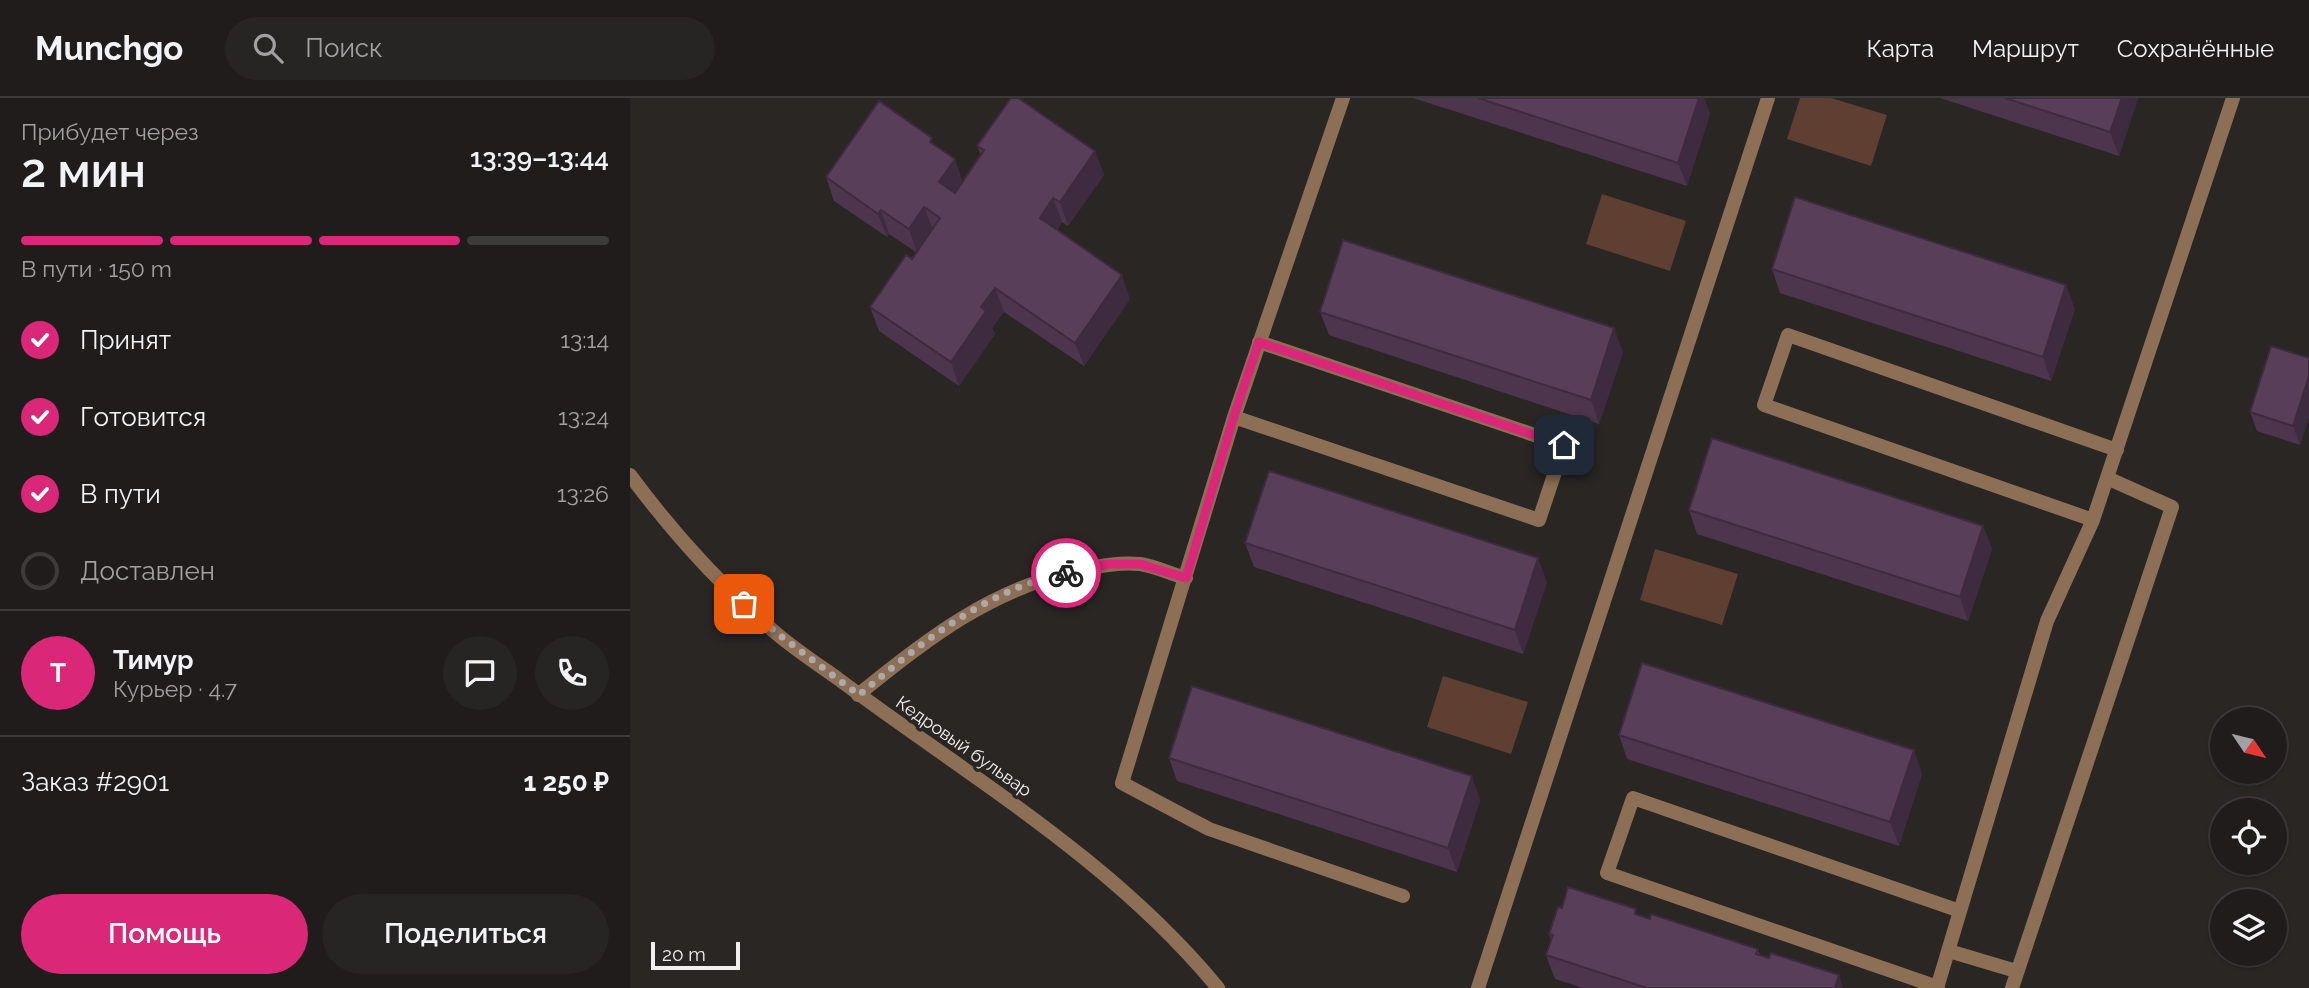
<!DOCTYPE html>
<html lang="ru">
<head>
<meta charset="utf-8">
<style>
  body { margin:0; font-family:Raleway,sans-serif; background:#272524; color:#f1f3f6; height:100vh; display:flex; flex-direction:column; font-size:26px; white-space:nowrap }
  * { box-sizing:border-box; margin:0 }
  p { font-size:23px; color:#a1a1a3 }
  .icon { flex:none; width:38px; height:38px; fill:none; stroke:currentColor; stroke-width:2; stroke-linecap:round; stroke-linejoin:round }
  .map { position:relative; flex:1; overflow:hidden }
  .panel { display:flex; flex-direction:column; background:#1f1c1b; width:630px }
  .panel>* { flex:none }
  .needle { width:46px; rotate:125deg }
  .buttons { position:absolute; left:1580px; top:609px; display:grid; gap:14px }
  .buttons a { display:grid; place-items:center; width:77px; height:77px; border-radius:50%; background:#1f1c1b; box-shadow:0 2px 5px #0004,0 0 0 2px #3c3a3a; font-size:35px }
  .scale { position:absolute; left:21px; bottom:18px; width:89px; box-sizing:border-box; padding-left:7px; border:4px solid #f2f0ef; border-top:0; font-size:19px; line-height:24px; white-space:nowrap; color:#f2f0ef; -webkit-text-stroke:5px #292624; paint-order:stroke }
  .pin { position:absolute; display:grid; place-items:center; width:60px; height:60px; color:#fff; margin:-30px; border-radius:14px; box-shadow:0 4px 10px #0006 }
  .courier { position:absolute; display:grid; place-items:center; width:70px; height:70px; margin:-35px; border:5px solid #db2777; border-radius:50%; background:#fff; color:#222; box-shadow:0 2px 9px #0007 }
  .head em { font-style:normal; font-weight:600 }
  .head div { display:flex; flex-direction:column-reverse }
  .head { display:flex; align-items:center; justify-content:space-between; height:119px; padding:0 21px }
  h1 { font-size:46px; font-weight:600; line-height:52px }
  .bar { display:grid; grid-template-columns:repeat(4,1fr); gap:10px 7px; align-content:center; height:84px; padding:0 21px }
  .bar i { height:9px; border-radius:5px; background:#3c3a3a }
  .bar .current { background:#db2777 }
  .bar p { grid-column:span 4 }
  .line { display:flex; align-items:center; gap:18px; padding:0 21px; border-top:2px solid #3c3a3a }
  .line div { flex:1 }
  .round { display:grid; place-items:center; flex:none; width:74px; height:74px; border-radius:37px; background:#272524 }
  ol { padding:0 21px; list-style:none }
  li { display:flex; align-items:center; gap:21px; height:77px }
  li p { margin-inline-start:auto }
  li .icon { padding:7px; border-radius:50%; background:#db2777; color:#fff; stroke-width:4 }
  li:last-child { color:#a1a1a3 }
  li i { width:38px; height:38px; border:4px solid #3c3a3a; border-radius:50% }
  .action { display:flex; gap:14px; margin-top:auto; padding:14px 21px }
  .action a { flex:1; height:80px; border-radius:42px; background:#db2777; color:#fff; font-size:28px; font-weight:600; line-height:80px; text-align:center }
  .action a+a { background:#272524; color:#f1f3f6 }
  header { display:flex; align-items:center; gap:42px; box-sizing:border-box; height:98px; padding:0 35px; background:#1f1c1b; border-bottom:2px solid #3c3a3a }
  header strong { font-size:33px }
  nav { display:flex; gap:38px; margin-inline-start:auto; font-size:24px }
  .search { width:490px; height:63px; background:#272524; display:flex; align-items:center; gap:18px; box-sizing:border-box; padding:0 24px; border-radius:38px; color:#a1a1a3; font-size:26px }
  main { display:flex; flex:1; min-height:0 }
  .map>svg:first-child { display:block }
  .green { fill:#5e3f31 }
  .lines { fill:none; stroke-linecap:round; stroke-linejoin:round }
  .service { stroke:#8c6f55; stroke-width:14 }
  .pedestrian { stroke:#8c6f55; stroke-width:14 }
  .minor { stroke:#8c6f55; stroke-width:14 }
  .wall { fill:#4d354d }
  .shaded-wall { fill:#3e2b3f }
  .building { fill:#593e5a; stroke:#3e2b3f; stroke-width:2 }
  .done { stroke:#aca9a8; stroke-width:7; stroke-dasharray:0 12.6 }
  .route { stroke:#db2777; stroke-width:9 }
  .labels { text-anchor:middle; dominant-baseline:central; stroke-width:7; stroke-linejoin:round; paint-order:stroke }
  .street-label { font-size:18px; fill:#f2f0ef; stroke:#292624 }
</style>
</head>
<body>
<header>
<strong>Munchgo</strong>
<div class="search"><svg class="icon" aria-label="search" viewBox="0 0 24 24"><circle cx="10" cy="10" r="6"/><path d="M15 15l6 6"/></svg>Поиск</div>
<nav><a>Карта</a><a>Маршрут</a><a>Сохранённые</a></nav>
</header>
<main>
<section class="panel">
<div class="head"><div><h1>2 мин</h1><p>Прибудет через</p></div><em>13:39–13:44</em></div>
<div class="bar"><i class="current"></i><i class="current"></i><i class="current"></i><i></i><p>В пути · 150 m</p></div>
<ol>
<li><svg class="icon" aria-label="check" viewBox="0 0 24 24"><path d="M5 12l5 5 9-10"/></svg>Принят<p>13:14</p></li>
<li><svg class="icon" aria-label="check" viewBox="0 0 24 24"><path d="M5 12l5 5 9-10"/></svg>Готовится<p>13:24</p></li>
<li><svg class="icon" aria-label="check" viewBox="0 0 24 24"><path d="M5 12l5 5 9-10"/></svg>В пути<p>13:26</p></li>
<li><i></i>Доставлен</li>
</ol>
<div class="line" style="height:126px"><b class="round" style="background:#db2777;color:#fff">Т</b><div><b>Тимур</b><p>Курьер · 4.7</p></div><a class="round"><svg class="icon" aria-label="chat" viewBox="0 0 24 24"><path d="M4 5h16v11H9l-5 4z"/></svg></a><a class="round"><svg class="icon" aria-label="phone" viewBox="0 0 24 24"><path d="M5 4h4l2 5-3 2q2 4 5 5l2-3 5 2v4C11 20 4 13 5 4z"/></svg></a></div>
<div class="line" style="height:91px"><div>Заказ #2901</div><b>1 250 ₽</b></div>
<div class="action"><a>Помощь</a><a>Поделиться</a></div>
</section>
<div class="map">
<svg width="1679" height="890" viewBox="0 0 1679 890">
  <rect width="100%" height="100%" fill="#292624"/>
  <path class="green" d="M1170,0H1201L1257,17L1241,68L1157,41Z
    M972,96L1056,123L1040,173L956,146Z
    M1025,451L1108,476L1092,527L1010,502Z
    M813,578L898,604L881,656L797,629Z"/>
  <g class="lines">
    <path class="service" d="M713,0L604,319L492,685L579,731L773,798
      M604,319L909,422L934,347L629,244
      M1463,422L1134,307L1158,237L1487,352
      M228,597C296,541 364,489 451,472C470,468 490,464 510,466C525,468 541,476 556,480
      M1319,853L1386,873
      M1308,889L977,775L1003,700L1330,813
      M1307,890L1417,523L1463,422L1603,0
      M1382,890L1542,409L1477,380"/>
    <path class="pedestrian" d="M848,890L1138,0"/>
    <path class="minor" d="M0,377C43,435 92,489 147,536C166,552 187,566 207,580C338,678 483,762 588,890"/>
  </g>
  <path class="wall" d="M783,0H1074L1080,16L1057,88Z
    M1310,0H1508L1489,58Z
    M305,47L333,83L351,57L347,48L465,53L474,77L438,128L432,124L427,132L500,201L454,268L374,214L362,230L365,236L329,288L249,233L240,209L286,154L259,136L257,139L204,103L196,79Z
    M1142,171L1445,211L1421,283L1150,195Z
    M690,214L993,254L969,326L699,237Z
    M1679,260V319L1670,347L1627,333L1620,314Z
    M1059,412L1353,428L1362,451L1338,523L1067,436Z
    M615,445L917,484L893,556L624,469Z
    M989,637L1292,676L1269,748L997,661Z
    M539,660L850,702L827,774L547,683Z
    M1009,818L1128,851L1130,858L1213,890H953L925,881L916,857L921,842L919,836Z"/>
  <path class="shaded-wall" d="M1069,0H1074L1080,16L1057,88L1048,65Z
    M1492,0H1508L1489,58L1480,34Z
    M465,53L474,77L438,128L430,104Z
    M325,61L333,85L317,107L309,84Z
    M423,100L432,124L418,144L410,120Z
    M294,109L303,132L287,155L279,131Z
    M251,112L259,136L257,139L248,116Z
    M492,177L500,201L454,268L445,245Z
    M1436,187L1445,211L1421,283L1413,259Z
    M365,190L374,214L362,230L365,236L329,288L321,264L351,209Z
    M984,230L993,254L969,326L961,302Z
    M1679,278V319L1670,347L1663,328Z
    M1353,428L1362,451L1338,523L1330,499Z
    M908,460L917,484L893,556L885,532Z
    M1284,652L1292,676L1269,748L1260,724Z
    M842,678L850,702L827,774L818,750Z
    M1209,877L1213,890H1205Z"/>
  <path class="building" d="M381,0H388L465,53L430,104L423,100L410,120L492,177L445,245L365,190L351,209L356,213L321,264L240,209L276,157L282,161L310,120L294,109L279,131L251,112L248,116L196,79L249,3L302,40L300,44L325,61L309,84L325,95L354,52L347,48Z
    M848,0H1069L1048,65Z
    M1375,0H1492L1480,34Z
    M1165,99L1436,187L1413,259L1142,171Z
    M713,142L984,230L961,302L690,214Z
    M1641,248L1679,260V278L1663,328L1620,314Z
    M1082,340L1353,428L1330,499L1059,412Z
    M639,373L908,460L885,532L615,445Z
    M1012,565L1284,652L1260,724L989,637Z
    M562,588L842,678L818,750L539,660Z
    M938,789L1006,811L1005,816L1020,821L1021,816L1128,851L1126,856L1139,860L1141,855L1209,877L1205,890H1017L916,857L923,837L919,836L928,809L932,810Z"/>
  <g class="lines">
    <path class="done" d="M114,506L148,536L229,597C290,546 356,491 436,475"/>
    <path class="route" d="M436,475L478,466H510L556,480L604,318L629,244L934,347"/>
  </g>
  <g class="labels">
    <g class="street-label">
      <text transform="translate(334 648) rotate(35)">Кедровый бульвар</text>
    </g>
  </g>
</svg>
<div class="buttons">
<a><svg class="needle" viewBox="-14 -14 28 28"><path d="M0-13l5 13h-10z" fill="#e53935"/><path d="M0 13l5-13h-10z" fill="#a1a1a3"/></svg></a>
<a><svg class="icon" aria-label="locate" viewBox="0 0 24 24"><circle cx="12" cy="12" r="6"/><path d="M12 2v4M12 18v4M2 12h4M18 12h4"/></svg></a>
<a><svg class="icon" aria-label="layers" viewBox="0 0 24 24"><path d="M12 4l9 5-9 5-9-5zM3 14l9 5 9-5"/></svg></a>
</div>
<div class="scale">20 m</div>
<div class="pin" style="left:114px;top:506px;background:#ea580c"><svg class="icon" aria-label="bag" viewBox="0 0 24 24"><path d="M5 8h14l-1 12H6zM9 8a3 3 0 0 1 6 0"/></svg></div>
<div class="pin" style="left:934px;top:347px;background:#1f2937"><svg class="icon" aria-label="home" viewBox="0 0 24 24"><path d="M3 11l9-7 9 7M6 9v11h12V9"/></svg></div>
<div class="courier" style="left:436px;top:475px"><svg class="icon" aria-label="bike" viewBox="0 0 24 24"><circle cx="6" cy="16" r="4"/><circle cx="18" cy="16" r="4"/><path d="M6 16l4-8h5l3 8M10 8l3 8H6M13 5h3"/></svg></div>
</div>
</main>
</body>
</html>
